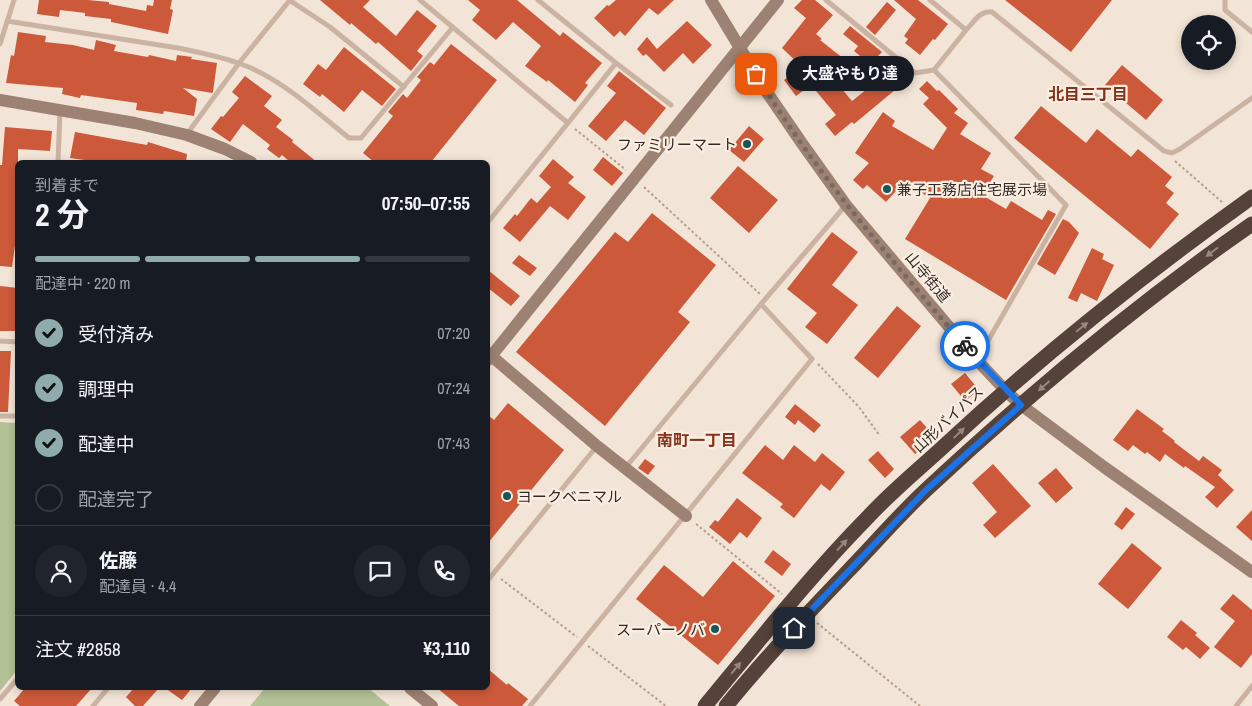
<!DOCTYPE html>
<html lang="ja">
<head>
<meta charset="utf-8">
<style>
  body { margin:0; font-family:"Archivo Narrow","Noto Sans JP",sans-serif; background:#20242c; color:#f1f3f6; height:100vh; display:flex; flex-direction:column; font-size:19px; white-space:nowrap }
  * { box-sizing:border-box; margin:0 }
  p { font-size:16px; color:#9ea1a6 }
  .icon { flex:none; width:28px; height:28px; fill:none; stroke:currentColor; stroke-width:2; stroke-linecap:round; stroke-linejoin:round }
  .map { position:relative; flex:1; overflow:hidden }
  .details { position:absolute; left:15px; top:160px; width:475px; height:530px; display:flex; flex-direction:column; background:#171b24; border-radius:8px; box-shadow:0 2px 8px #0003 }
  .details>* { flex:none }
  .fabs { position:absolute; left:1181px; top:15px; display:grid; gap:10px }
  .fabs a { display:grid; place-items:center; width:55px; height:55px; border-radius:50%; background:#171b24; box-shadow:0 2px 8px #0003; font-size:25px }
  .pin { position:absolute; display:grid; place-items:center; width:42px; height:42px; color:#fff; margin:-21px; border-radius:10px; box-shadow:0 2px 8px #0006 }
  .courier { position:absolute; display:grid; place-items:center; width:50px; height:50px; margin:-25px; border:4px solid #1a73e8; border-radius:50%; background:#fff; color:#222; box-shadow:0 1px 6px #0007 }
  .bubble { position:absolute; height:35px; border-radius:18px; background:#171b24; box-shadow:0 2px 8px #0003; font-size:16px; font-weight:700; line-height:35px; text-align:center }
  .overview em { font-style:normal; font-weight:700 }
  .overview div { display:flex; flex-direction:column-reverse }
  .overview { display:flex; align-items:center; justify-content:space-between; height:85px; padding:0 20px }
  h1 { font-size:32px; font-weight:700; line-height:38px }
  .bar { display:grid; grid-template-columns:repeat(4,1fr); gap:8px 5px; align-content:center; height:60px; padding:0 20px }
  .bar i { height:6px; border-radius:4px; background:#363941 }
  .bar .active { background:#90abae }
  .bar p { grid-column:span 4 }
  .line { display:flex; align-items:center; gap:12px; padding:0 20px; border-top:1px solid #363941 }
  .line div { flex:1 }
  .round { display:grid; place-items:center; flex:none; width:52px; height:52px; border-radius:26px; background:#20242c }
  ol { padding:0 20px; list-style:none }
  li { display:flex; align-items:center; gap:15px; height:55px }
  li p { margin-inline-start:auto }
  li .icon { padding:5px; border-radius:50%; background:#90abae; color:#111; stroke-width:4 }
  li:last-child { color:#9ea1a6 }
  li i { width:28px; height:28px; border:2px solid #363941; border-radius:50% }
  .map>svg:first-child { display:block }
  .green { fill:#b3c196 }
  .building { fill:#cc5a3a }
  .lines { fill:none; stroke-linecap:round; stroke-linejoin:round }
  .path { stroke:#b69d8c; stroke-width:2; stroke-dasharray:2.5 2.5; stroke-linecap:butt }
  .lane { stroke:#cab3a2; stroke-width:5 }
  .secondary { stroke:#9d8273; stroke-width:12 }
  .highway { stroke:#55433b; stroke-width:15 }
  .oneway { fill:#97877e }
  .done { stroke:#766a63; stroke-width:5; stroke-dasharray:0 9 }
  .route { stroke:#1a73e8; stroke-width:6 }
  .poi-dot { fill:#195457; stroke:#faeee2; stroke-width:2 }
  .labels { text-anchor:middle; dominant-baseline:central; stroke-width:4.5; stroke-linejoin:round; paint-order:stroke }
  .poi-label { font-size:15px; fill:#342925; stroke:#faeee2; text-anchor:end }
  .street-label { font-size:15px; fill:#342925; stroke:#faeee2 }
  .neighbourhood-label { font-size:16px; font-weight:bold; fill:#86321a; stroke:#faeee2 }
</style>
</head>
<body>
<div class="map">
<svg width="1252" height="706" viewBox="0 0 1252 706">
  <rect width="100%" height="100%" fill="#f2e4d6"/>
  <path class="green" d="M0,422L17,423L18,669L0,691Z
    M265,688H368L390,706H250Z"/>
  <path class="building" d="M39,0H88L109,2V4L146,11L147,5L153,6L154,0H172L170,9L173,10L168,34L111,22V19L85,16V13L60,10L59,17L37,14Z
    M320,0H370L363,7L396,36L417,10L437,26L417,51L423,56L411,71L378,42L376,44L351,23L350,25Z
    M468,0H517L560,36L563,32L602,63L585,83L588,85L575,102L548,80L547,82L525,66L541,46L513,22L496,40L472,20L480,10Z
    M616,0H674L658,15L649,8L625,36L620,31L614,37L594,18L607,5L609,6Z
    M802,0H815L833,15L816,34L822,39L820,40L849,63L831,76L852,101L867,89L875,79L870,75L875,68L854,51L858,46L843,34L850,26L882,52L878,56L897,71L899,69L911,78L903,87L901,85L854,124L852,122L835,136L825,124L836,115L811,85L796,96L784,80L801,66L782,48L806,18L794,8Z
    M894,0H918L948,24L935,40L933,39L920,55L905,43L908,39L904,36L916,19Z
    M1005,0H1112L1071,52Z
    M887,2L896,10L875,35L866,27Z
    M687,21L712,45L693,64L683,53L664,72L646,54L643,56L637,49L647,37L657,49Z
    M18,32L46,36L45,42L73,45L94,50L96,40L116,45L114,51L148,57L149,55L176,61L177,55L192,57L191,59L217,63L213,92L212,93L183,88L197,99L194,116L164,111L163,114L136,110L137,103L81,95L80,98L62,94L63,88L6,83L11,55L14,56Z
    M451,44L497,80L431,162H374L363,153L393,116L388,112L403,94L407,98L421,80L417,77L430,62L434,65Z
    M344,47L396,89L382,106L362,90L344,112L322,94L320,97L303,84L318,64L326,70Z
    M1122,65L1163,100L1146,120L1105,85Z
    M619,71L666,108L644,135L625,120L606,141L588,126L616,93L607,86Z
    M245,76L272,96L264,106L282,120L276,127L293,140L292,142L317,162H290L282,155L279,158L267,149L270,145L243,124L230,142L211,129L221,116L223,117L239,98L232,92Z
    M927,81L937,91L939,90L958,109L954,113L968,123L960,134L991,153L981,169L994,176L982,195L1006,209L1011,201L1042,220L1048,210L1056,214L1006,300L905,239L930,198L904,182L886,202L867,185L863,189L853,180L869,163L855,153L883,112L895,121L892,126L933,150L947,128L923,104L929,98L919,89Z
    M1041,106L1086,143L1097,129L1131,157L1138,149L1172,177L1165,186L1174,193L1166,203L1179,214L1150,249L1014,138Z
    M749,126L764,139L744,162L729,150Z
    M5,127L52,131L50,151L18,149V224L12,267L0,266V165H2Z
    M75,132L147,145L148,142L187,154L186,162H116L105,161V162H99L70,158Z
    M603,157L623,173L612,186L593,170Z
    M553,159L574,177L568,183L586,197L568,220L550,206L520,242L503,228L515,214L517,216L531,198L537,203L551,187L539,176Z
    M738,166L778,200L749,233L710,198Z
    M652,213L716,265L678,312L690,322L605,426L516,352L615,232L628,242Z
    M1063,219L1069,222L1079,233L1055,275L1037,264Z
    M832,232L858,252L832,285L858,305L827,344L805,327L817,313L787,289Z
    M1092,248L1104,254L1102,259L1114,265L1097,301L1081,293L1077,302L1068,298Z
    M519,255L537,268L530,276L512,263Z
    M488,270L520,296L511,306L488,288Z
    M0,286L18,288V331H0Z
    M897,306L921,326L878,378L854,358Z
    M0,351H11L8,412H0Z
    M965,373L979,390L965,401L951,384Z
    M508,403L564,450L488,543V415L494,420Z
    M795,404L821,425L814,433L798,420L795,425L785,417Z
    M1137,409L1164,429L1162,431L1175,441L1174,442L1199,461L1203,456L1222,470L1218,475L1234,490L1217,508L1205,497L1215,487L1185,466L1184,468L1165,454L1160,462L1147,452L1145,454L1133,445L1128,451L1113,440Z
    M920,420L935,437L915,454L900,437Z
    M765,445L783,460L794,445L815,462L822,453L845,472L830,491L821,484L794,518L780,507L783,504L742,473Z
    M878,451L894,469L885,478L868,460Z
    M645,459L655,466L648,475L638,468Z
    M993,464L1031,506L995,538L983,525L997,512L972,483Z
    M1056,468L1073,488L1056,503L1038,483Z
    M737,498L762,518L747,538L740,532L730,544L709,527L715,520L718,522Z
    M1126,507L1135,514L1122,530L1114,524Z
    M1252,510V541L1236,527Z
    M1132,543L1162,568L1128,609L1098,584Z
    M773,550L791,564L782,576L764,562Z
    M733,561L775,596L718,665L636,599L664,565L703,597Z
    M1233,594L1252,610V654L1241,668L1214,647L1235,621L1220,609Z
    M1181,620L1197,633L1195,635L1210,648L1200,659L1186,647L1183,650L1167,637Z
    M488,669L507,685L508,683L528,699L522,706H459L437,688H488Z
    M25,688H92L76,706H20L14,701Z
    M134,688H159L143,706H135L126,697Z
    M165,688H192L182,700Z"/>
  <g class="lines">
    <path class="path" d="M575,129L626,170
      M1175,161L1222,202
      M644,187L760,294
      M818,364L859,407L880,436
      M696,524L782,594
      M501,579L577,637
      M817,623L920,706
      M588,646L666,706"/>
    <path class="lane" d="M289,0L330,27L404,87
      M420,0L568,123L488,222
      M538,0L616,63L568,123
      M826,0L915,73L934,70L1066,205L977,360
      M930,0L966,30C974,22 980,10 992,12L1164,151L1172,153L1180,149L1252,98
      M1225,0V10L1252,32
      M7,21L178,48C198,52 218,56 238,63C280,77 315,111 349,138H361L453,27
      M0,44L14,0
      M616,63L671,105
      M934,70L966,30
      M187,134L239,63L290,0
      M58,162L60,111
      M761,304L845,206
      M0,341L18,342
      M0,416H18
      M488,580L597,446
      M0,699L18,678
      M93,706L108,688
      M530,706L812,359L761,304L626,467
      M1236,706L1252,686"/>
    <path class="secondary" d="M711,0L764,88L801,142L846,205L977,360L1005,390L1021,405L1104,467L1252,572
      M0,100L135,123L187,135L225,149L251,162
      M488,353L597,446L686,516
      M488,360L778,0
      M410,688L432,706
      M200,706L215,688"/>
    <path class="highway" d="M705,706C758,642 810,576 868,517C891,492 918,470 943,447C1040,357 1144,274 1252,197
      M726,706C765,658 808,613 850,569C876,542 900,514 927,489C1029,394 1137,304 1252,224"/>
  </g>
  <defs><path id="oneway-solid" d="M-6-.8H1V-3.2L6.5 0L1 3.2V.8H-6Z" transform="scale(1.25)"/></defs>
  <g class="oneway">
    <use href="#oneway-solid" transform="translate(1212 252) rotate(143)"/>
    <use href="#oneway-solid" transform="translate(1082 327) rotate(-39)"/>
    <use href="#oneway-solid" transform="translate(1044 386) rotate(139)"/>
    <use href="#oneway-solid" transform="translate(959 433) rotate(-43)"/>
    <use href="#oneway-solid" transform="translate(842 545) rotate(-48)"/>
    <use href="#oneway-solid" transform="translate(736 668) rotate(-50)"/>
  </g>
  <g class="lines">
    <path class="done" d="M756,74C815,173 891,259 965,346"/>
    <path class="route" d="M794,628L926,490L1021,405L965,346"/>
  </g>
  <g class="poi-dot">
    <circle cx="747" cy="144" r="5"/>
    <circle cx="887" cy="189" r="5"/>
    <circle cx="507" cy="496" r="5"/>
    <circle cx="715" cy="629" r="5"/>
  </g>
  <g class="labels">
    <g class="poi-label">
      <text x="737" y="144">ファミリーマート</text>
      <text x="897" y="189" text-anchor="start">兼子工務店住宅展示場</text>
      <text x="517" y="496" text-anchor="start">ヨークベニマル</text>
      <text x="705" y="629">スーパーノバ</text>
    </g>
    <g class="street-label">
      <text transform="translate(928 277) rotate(50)">山寺街道</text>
      <text transform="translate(948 419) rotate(-43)">山形バイパス</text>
    </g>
    <g class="neighbourhood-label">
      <text x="1088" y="94">北目三丁目</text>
      <text x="697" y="440">南町一丁目</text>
    </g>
  </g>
</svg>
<div class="fabs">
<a><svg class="icon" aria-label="locate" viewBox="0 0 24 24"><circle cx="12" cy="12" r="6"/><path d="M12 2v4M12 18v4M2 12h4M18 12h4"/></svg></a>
</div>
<div class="pin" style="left:756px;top:74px;background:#ea580c"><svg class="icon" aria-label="bag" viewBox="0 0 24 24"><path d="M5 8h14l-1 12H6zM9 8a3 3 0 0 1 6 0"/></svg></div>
<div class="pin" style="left:794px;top:628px;background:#1f2937"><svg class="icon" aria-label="home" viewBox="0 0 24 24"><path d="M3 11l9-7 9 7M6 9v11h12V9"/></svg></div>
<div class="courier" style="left:965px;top:346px"><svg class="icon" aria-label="bike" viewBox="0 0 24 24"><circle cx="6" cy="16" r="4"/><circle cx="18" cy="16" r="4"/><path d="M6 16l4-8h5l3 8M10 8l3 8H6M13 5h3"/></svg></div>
<div class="bubble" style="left:786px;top:56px;width:128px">大盛やもり達</div>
<section class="details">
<div class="overview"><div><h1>2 分</h1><p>到着まで</p></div><em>07:50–07:55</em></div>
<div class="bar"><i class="active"></i><i class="active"></i><i class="active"></i><i></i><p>配達中 · 220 m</p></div>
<ol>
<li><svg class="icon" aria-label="check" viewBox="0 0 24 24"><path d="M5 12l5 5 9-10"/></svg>受付済み<p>07:20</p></li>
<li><svg class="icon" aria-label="check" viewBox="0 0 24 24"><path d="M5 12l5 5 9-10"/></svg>調理中<p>07:24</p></li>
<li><svg class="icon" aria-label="check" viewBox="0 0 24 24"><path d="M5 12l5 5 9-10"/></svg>配達中<p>07:43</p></li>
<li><i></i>配達完了</li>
</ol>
<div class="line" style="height:90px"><a class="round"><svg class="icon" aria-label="person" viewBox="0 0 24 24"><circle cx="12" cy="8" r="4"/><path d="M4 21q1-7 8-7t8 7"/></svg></a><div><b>佐藤</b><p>配達員 · 4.4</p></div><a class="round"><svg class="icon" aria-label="chat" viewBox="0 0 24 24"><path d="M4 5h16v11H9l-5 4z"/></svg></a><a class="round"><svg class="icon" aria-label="phone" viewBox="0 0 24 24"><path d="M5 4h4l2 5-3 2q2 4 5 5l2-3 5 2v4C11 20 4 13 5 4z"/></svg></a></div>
<div class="line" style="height:65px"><div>注文 #2858</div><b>¥3,110</b></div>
</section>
</div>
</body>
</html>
